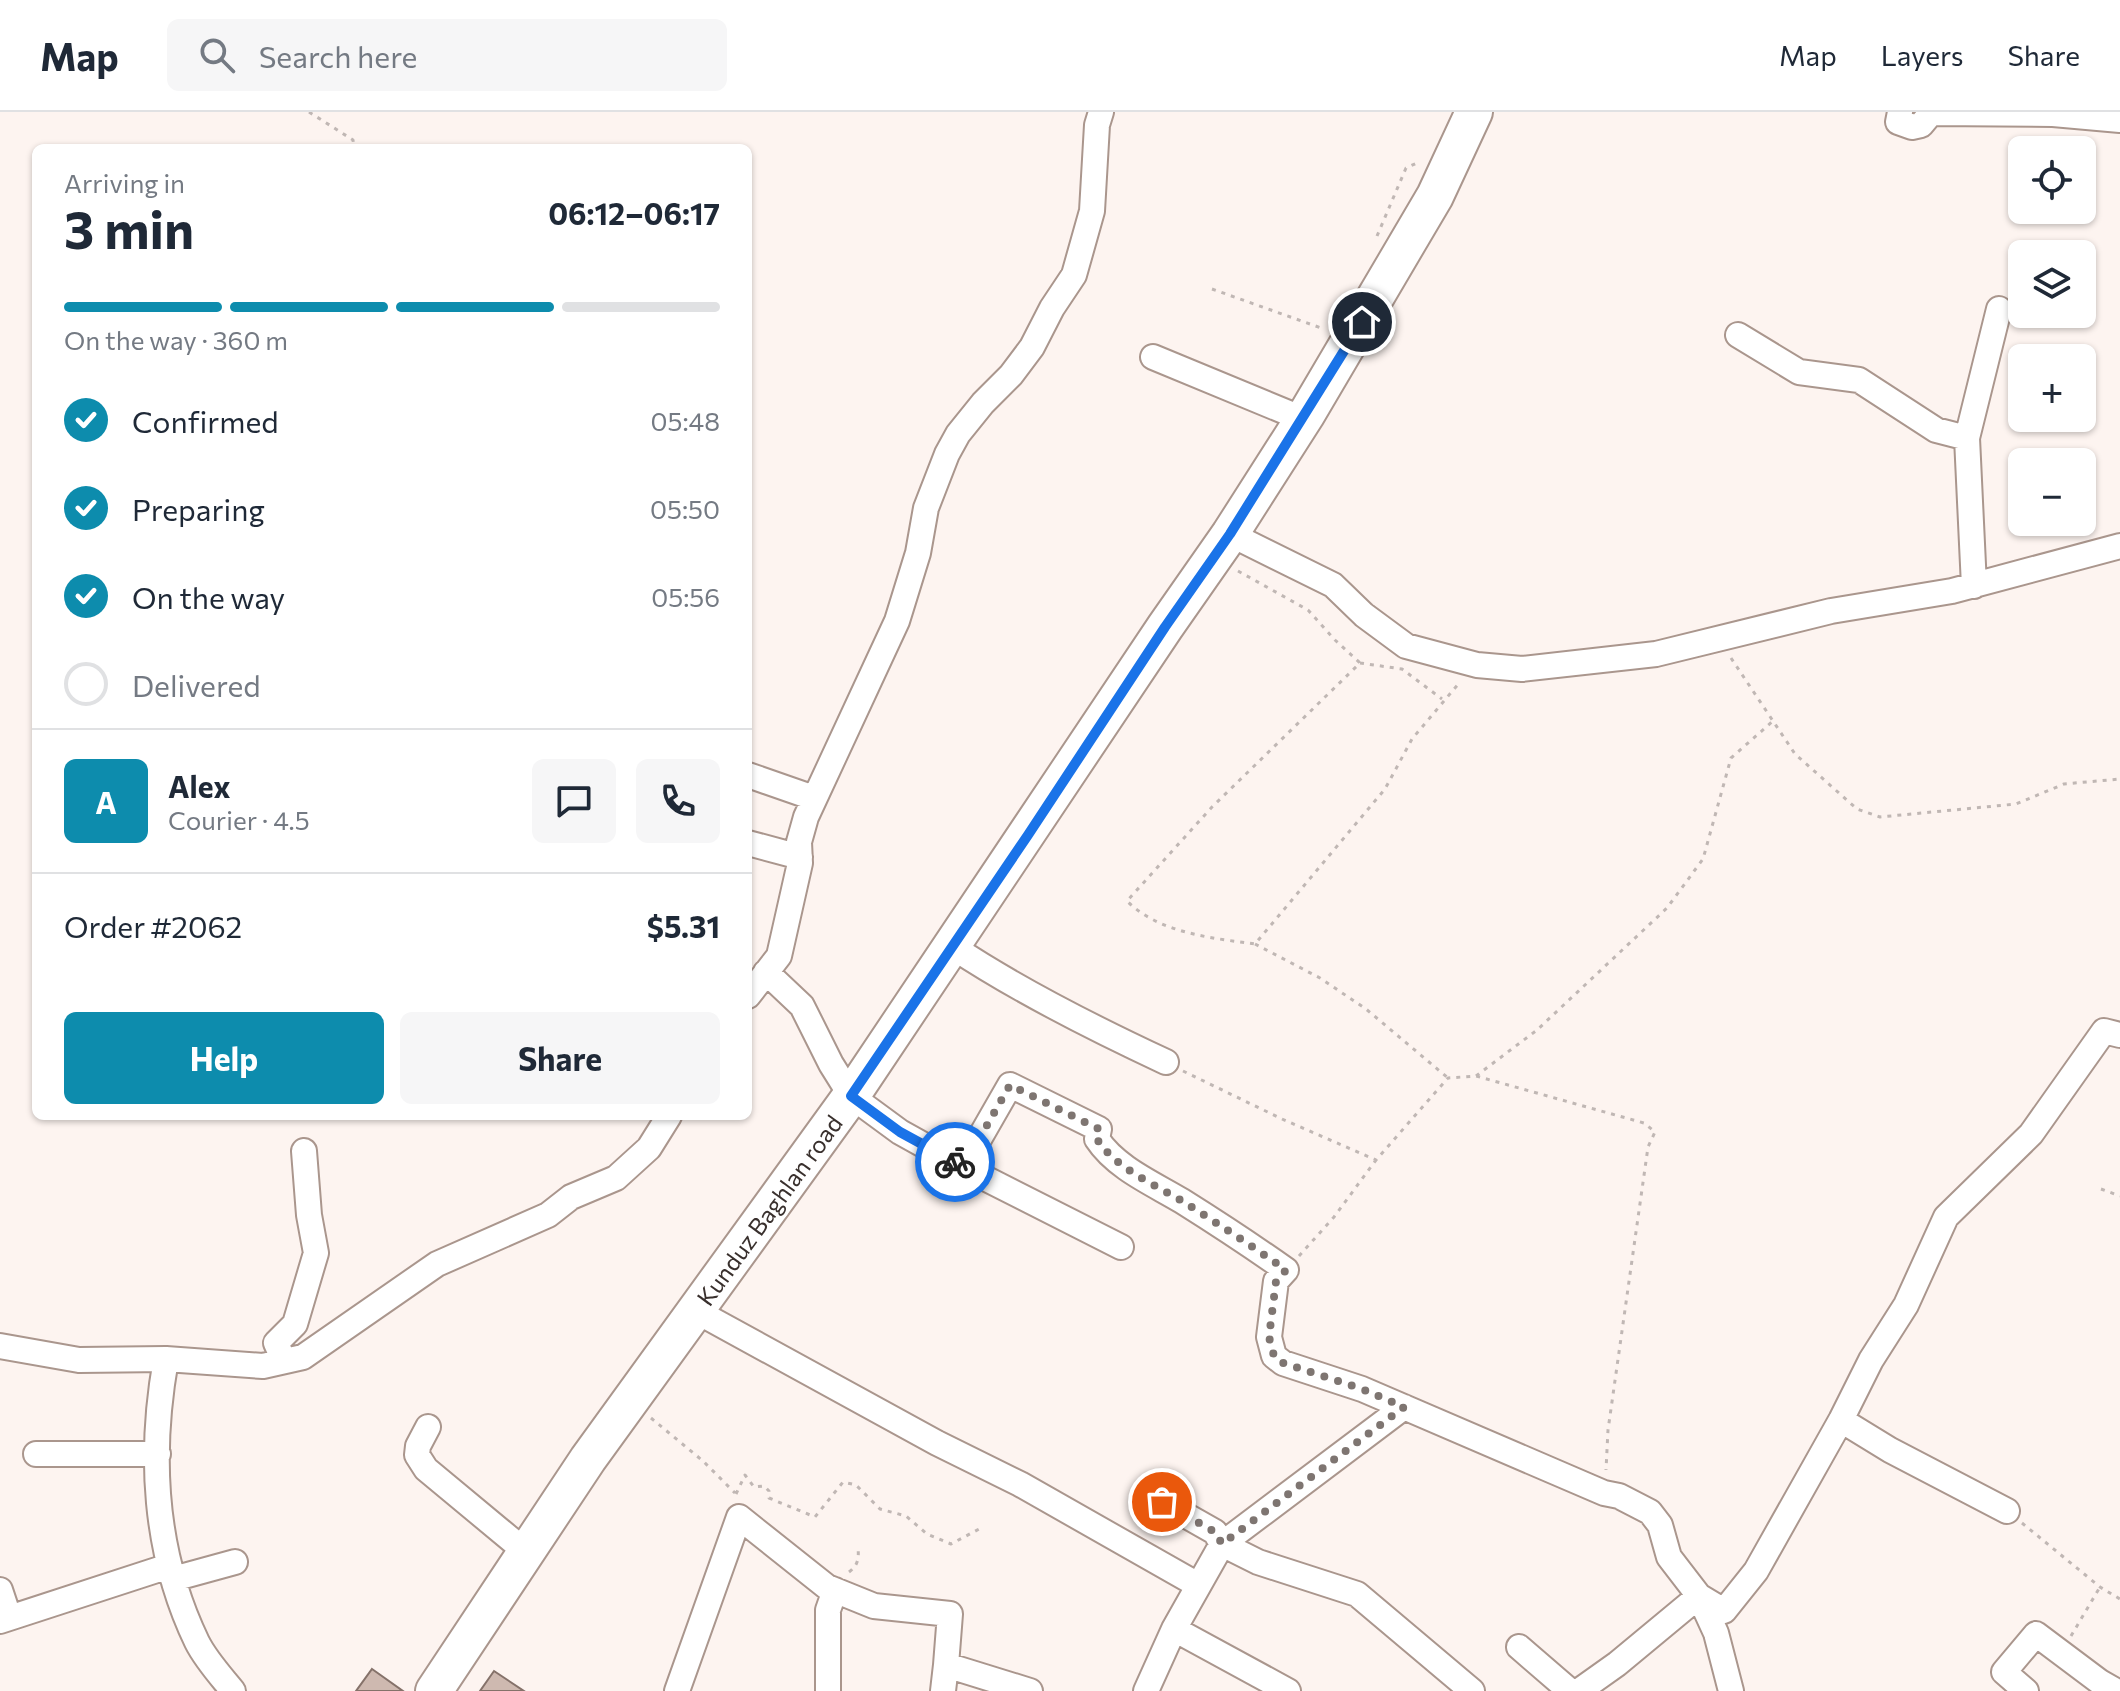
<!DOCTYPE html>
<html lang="en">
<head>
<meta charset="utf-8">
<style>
  body { margin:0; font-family:Commissioner,sans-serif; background:#f6f6f7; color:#1f2937; height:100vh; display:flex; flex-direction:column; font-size:30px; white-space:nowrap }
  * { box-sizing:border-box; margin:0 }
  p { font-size:26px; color:#747a83 }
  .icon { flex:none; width:44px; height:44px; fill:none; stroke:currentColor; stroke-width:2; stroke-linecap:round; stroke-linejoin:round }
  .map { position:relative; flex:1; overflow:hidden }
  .sheet { position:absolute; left:32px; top:32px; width:720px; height:976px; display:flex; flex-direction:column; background:#fff; border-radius:12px; box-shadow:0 2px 6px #0004 }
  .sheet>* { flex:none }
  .controls { position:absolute; left:2008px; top:24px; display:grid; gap:16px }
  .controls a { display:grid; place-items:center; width:88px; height:88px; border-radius:12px; background:#fff; box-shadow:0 2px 6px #0004; font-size:40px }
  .pin { position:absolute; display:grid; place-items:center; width:68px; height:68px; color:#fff; margin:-34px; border:4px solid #fff; border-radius:50%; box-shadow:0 2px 8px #0007 }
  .courier { position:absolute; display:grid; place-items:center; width:80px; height:80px; margin:-40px; border:6px solid #1a73e8; border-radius:50%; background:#fff; color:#222; box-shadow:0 2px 10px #0007 }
  .summary em { font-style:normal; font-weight:700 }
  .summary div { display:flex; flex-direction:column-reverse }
  .summary { display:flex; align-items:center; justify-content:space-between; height:136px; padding:0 32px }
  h1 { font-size:52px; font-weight:700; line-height:60px }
  .bar { display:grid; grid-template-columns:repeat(4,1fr); gap:12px 8px; align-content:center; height:96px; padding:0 32px }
  .bar i { height:10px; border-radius:6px; background:#e0e1e3 }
  .bar .current { background:#0d8cad }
  .bar p { grid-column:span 4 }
  .line { display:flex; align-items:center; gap:20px; padding:0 32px; border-top:2px solid #e0e1e3 }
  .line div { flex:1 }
  .round { display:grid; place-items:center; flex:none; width:84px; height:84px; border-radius:12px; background:#f6f6f7 }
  ol { padding:0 32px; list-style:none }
  li { display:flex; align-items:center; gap:24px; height:88px }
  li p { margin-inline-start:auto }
  li .icon { padding:8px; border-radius:50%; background:#0d8cad; color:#fff; stroke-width:4 }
  li:last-child { color:#747a83 }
  li i { width:44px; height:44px; border:4px solid #e0e1e3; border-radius:50% }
  .action { display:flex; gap:16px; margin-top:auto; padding:16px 32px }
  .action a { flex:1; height:92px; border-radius:12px; background:#0d8cad; color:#fff; font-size:32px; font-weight:700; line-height:92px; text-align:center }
  .action a+a { background:#f6f6f7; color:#1f2937 }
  header { display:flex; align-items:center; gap:48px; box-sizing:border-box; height:112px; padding:0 40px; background:#fff; border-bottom:2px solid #e0e1e3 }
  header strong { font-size:38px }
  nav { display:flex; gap:44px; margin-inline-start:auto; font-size:28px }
  .search { width:560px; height:72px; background:#f6f6f7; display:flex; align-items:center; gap:20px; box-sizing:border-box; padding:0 28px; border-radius:12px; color:#747a83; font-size:30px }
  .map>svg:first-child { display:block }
  .building { fill:#ceb9b0; stroke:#85726a; stroke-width:2 }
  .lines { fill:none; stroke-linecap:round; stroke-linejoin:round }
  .minor-casing { stroke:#aa968d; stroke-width:28 }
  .highway-casing { stroke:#aa968d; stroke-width:40 }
  .path { stroke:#c0b7b4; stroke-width:3; stroke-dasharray:4 6; stroke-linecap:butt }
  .minor { stroke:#fff; stroke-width:24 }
  .highway { stroke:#fff; stroke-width:36 }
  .done { stroke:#7e7571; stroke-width:8; stroke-dasharray:0 14.4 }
  .route { stroke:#1a73e8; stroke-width:10 }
  .labels { text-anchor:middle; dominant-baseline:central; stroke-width:6; stroke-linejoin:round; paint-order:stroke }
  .street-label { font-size:24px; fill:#39302d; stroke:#fff }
</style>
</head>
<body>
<header>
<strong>Map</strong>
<div class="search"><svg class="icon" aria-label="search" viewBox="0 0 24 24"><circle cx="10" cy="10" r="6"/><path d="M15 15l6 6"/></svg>Search here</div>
<nav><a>Map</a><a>Layers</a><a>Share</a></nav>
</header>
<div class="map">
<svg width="2120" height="1579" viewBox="0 0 2120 1579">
  <rect width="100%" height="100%" fill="#fdf4f0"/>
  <path class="building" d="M372,1557L403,1579H356Z
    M494,1559L524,1579H480Z"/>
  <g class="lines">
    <defs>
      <path id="minor" d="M1900,0L1898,10L1912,15L1921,13L1931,1L2053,2L2120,8
        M1738,223L1799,260L1859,268L1936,318L1967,326
        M1153,245L1303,307
        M1230,422L1333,473L1364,503L1406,534L1477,553L1522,557L1656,542L1831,499L1952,479L2120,434
        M1974,474L1967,326L1999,197
        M748,663L814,686
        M748,731L800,745
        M953,835C1019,879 1093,916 1166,950
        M766,860L802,894L831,952L851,984L900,1020L963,1055L1121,1135
        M748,884L779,844L800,751L799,730L806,705L897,509L918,441L926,396L947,342L958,322L983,291L1011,263L1032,235L1052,196L1074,163L1092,99L1097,13L1101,0
        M963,1055L1010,973L1099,1017L1097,1027C1116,1056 1154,1072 1182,1089C1217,1111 1252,1134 1286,1158L1276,1169L1269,1225L1274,1244L1283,1251L1362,1277L1604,1381L1619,1384L1650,1400L1660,1413L1669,1445L1699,1484L1716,1521L1731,1579
        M696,1199L937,1331L1020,1372L1198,1473
        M0,1234L79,1248L166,1247L263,1254L303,1245L437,1152L548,1103L571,1085L616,1066L649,1036L669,1004
        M166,1247C149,1342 154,1441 197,1530C206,1548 220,1563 233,1579
        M284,1249L276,1231L295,1212L316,1141L309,1103L304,1039
        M1841,1308L1890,1338L2007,1399
        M428,1315L418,1334L417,1343L426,1357L526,1440
        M36,1342H158
        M1162,1390L1215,1420L1222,1432L1258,1450L1357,1482L1472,1579
        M173,1467L235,1450
        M0,1478L9,1505
        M1699,1484L1724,1499L1756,1459L1841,1308L1871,1248L1906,1193L1946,1105L2031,1022L2104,919L2120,923
        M0,1509L169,1454
        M1174,1517L1288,1579
        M1519,1535L1570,1579
        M677,1579L739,1405L827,1475L874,1494L950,1502L946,1553L1030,1579
        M828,1579V1498L835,1478
        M943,1579L946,1553
        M1146,1579L1174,1517L1222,1432L1404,1295
        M1579,1579L1617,1552L1699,1484
        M2026,1579L2004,1560L2036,1522L2100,1570L2116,1579"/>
      <path id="highway" d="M434,1579L588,1347L851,984L1165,515L1230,422L1306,303L1435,84L1474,0"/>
    </defs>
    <use href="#minor" class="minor-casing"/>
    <use href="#highway" class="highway-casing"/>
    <path class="path" d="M309,0L353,28L354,36
      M1377,124L1406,56L1419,50
      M1212,177L1324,217
      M1238,459L1308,498L1335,528L1360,551L1212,695L1127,789C1159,821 1211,826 1255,832L1385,677L1412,627L1460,570
      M1731,546L1795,642L1857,697L1880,705L2016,692L2064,672L2120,667
      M1360,551L1402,557L1442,587
      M1255,832L1320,866L1366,897L1448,966
      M1183,959L1282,1007L1376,1048L1448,966L1476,964L1644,1011L1655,1020L1648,1035L1608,1318L1606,1358
      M1476,964L1537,918L1667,796L1703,747L1731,646L1773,609
      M2101,1077L2120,1084
      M1299,1144L1334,1105L1376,1048
      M651,1306L703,1349L735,1381
      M736,1382L745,1363L754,1375L764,1374L769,1379V1386L815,1405L843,1370L856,1373L880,1397L906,1404L927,1422L951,1432L981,1416
      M2022,1411L2100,1475L2120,1487
      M849,1460C858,1453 859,1447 858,1436
      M2071,1524L2100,1475"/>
    <use href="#minor" class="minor"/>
    <use href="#highway" class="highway"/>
  </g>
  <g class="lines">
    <path class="done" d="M955,1050L963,1055L1010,973L1099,1017L1097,1027C1115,1056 1154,1072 1182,1089C1217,1111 1252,1134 1286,1158L1276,1169L1269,1225L1274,1244L1283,1251L1362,1277L1404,1295L1222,1432L1215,1420L1162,1390"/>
    <path class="route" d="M955,1050L900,1020L851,984L1028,723L1165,515L1230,422L1362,210"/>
  </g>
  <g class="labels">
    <g class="street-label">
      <text transform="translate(769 1098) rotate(-54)">Kunduz Baghlan road</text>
    </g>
  </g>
</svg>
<div class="controls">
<a><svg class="icon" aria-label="locate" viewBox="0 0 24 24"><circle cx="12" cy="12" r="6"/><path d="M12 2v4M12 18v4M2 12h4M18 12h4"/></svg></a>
<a><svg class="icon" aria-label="layers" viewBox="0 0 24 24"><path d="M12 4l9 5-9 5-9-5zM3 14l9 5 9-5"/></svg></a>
<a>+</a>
<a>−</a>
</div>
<div class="pin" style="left:1162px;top:1390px;background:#ea580c"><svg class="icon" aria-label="bag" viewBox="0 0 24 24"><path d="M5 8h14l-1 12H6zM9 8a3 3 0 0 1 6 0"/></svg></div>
<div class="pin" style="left:1362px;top:210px;background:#1f2937"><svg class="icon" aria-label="home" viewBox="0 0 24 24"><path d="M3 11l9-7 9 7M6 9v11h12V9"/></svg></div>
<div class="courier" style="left:955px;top:1050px"><svg class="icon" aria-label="bike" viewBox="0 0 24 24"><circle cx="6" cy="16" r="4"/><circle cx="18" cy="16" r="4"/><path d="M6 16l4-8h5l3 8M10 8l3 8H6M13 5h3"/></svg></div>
<section class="sheet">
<div class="summary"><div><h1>3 min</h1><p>Arriving in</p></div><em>06:12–06:17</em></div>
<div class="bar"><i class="current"></i><i class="current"></i><i class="current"></i><i></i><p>On the way · 360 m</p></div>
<ol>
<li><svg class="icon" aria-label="check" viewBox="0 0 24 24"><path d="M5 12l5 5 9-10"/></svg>Confirmed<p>05:48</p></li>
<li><svg class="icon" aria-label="check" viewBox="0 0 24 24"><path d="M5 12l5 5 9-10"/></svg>Preparing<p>05:50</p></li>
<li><svg class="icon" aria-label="check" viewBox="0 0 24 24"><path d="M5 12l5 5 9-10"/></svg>On the way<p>05:56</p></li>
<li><i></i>Delivered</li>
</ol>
<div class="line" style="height:144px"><b class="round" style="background:#0d8cad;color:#fff">A</b><div><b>Alex</b><p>Courier · 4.5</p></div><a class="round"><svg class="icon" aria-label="chat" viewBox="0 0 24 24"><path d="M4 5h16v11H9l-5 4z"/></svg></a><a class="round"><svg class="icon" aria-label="phone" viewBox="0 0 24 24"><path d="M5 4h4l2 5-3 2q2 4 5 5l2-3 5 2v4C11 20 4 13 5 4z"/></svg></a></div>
<div class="line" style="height:104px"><div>Order #2062</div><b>$5.31</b></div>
<div class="action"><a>Help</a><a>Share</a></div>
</section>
</div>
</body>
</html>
